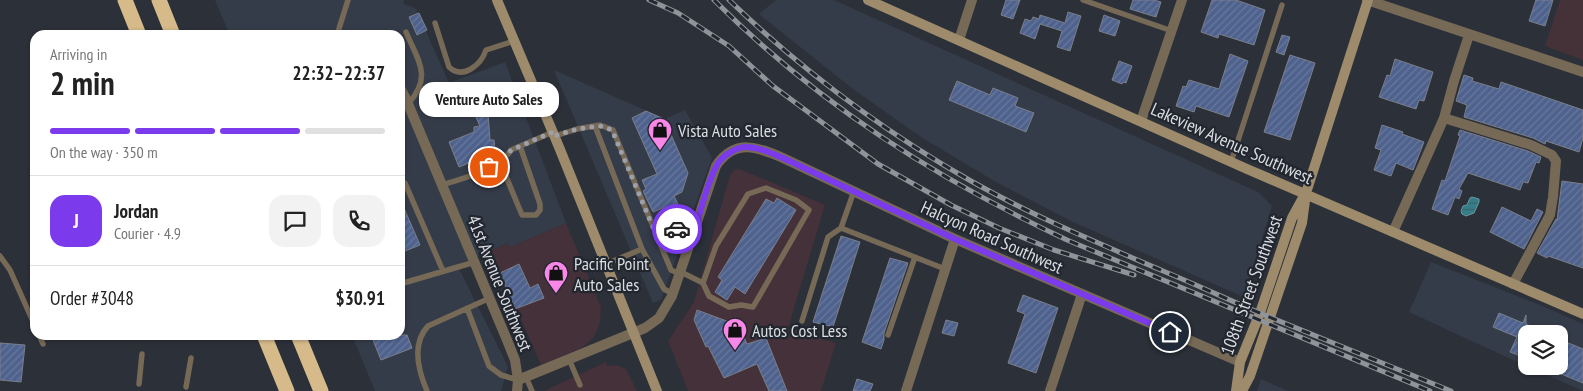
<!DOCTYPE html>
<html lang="en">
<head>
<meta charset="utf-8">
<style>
  body { margin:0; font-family:"PT Sans Narrow",sans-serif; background:#f2f2f2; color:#222; height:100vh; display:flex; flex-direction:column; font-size:19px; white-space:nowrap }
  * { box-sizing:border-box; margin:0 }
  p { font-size:16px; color:#767676 }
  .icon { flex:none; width:28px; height:28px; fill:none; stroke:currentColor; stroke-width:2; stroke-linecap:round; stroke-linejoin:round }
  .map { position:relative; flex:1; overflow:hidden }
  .details { position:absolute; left:30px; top:30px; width:375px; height:310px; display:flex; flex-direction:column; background:#fff; border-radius:15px; box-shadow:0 1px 4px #0004 }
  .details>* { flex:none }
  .buttons { position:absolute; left:1518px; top:325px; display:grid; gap:10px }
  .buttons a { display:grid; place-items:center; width:50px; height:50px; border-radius:10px; background:#fff; box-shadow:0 1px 4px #0004; font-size:25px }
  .pin { position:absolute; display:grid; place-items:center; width:42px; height:42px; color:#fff; margin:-21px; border:2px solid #fff; border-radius:50%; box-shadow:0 1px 5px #0007 }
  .courier { position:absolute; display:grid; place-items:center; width:50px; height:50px; margin:-25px; border:4px solid #7c3aed; border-radius:50%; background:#fff; color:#222; box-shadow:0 1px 6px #0007 }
  .bubble { position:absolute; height:35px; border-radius:15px; background:#fff; box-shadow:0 1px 4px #0004; font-size:16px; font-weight:700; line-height:35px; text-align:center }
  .overview em { font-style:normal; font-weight:700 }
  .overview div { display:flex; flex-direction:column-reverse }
  .overview { display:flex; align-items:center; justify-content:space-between; height:85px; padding:0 20px }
  h1 { font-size:32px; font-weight:700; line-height:38px }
  .bar { display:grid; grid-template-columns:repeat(4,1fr); gap:8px 5px; align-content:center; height:60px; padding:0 20px }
  .bar i { height:6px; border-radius:4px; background:#e0e0e0 }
  .bar .selected { background:#7c3aed }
  .bar p { grid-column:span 4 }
  .line { display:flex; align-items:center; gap:12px; padding:0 20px; border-top:1px solid #e0e0e0 }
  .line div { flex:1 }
  .round { display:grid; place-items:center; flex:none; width:52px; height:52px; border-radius:15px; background:#f2f2f2 }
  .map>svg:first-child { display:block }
  .commercial { fill:#443139 }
  .built { fill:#353c49 }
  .education { fill:#453138 }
  .water { fill:url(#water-rules); stroke:#669aa3 }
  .building { fill:url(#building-hatch); stroke:#7a7f8a }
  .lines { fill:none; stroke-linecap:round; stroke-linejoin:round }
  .lane { stroke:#766a57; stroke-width:5.5 }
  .street { stroke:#766a57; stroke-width:10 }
  .secondary { stroke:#9d8b6b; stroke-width:10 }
  .highway { stroke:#d6ba89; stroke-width:15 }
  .rail-casing { stroke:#8f939a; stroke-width:5 }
  .rail { stroke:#22262f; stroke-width:3; stroke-dasharray:9; stroke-linecap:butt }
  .done { stroke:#9da0a8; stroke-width:5; stroke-dasharray:0 9 }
  .route { stroke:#7c3aed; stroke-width:6 }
  .labels { text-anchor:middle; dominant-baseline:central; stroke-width:4.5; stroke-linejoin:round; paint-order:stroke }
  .poi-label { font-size:18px; fill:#dadde3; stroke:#22262f; text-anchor:start }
  .street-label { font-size:18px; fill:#dadde3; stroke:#22262f }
</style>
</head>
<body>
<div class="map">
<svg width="1583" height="391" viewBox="0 0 1583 391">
  <defs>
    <pattern id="water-rules" width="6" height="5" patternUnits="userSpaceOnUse" patternTransform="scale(1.25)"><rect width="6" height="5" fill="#357d88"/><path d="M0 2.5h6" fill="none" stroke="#3a656d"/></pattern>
    <pattern id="building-hatch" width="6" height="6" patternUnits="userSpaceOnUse" patternTransform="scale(1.25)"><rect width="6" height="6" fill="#4e628d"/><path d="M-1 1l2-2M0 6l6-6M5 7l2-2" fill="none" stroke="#67789d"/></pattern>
  </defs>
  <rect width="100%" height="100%" fill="#2c3039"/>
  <path class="commercial" d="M740,169L825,205L788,328L836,343L821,391H688L668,341L694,302L730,175L734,170Z
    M566,223L601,307L600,323L594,337L583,347L541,365L502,275L494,279L484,254L508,243L510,247Z
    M606,362L607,366L617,365L626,369L637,391H544Z"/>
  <path class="built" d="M215,0H404L403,3L416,9L449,83L505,62L566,223L510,247L508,243L457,265L508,367L501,391H375L352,335H400V35H230Z
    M776,0H834L1258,192L1272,206L1244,297L1073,222L996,182L921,137L853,89L759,14Z
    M554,70L665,119L685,110L712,158L661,300L653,303Z
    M1431,262L1545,307L1583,324V391L1527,366H1559V334H1526V366L1409,312Z
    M1261,379L1288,391H1257Z"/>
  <path class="education" d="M1560,0H1583V60L1545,46Z"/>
  <path class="water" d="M1472,197L1479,199V202L1474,213L1466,216L1462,214L1461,211L1463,206L1467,205L1470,198Z"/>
  <path class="building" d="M1006,0H1020L1013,19L1001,15Z
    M1133,0H1154L1161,2L1156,17L1130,9Z
    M1212,0H1236L1265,10L1254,45L1219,34L1218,38L1201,32Z
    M1536,0H1553L1545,26L1529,21Z
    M1068,12L1081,16L1070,51L1057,47L1062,31L1040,24L1035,39L1020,33L1025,19L1031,21L1033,17L1039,19L1040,15L1065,23Z
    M419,13L427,30L417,35L409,17Z
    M1104,15L1120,21L1115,36L1099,31Z
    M1282,35L1290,37L1284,55L1276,52Z
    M1230,54L1248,61L1229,117L1196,106L1194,112L1176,106L1183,86L1186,87L1189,80L1219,89Z
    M1290,55L1315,63L1290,140L1264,132Z
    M1395,59L1433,72L1424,101L1419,100L1416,109L1379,97L1387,75L1390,76Z
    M1119,61L1132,66L1126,83L1123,82L1122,84L1112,80Z
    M1464,75L1473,78L1472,81L1499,89L1501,82L1583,110V138L1579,152L1546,141L1545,144L1533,138L1464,117L1467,105L1456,101Z
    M957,81L990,95L993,88L1018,98L1015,106L1034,113L1026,132L949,100Z
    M496,88L504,106L488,113L490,140H494L495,149H490L491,161L469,163L459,167L449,142L474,132V127L480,126L470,104L474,103L472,98Z
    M646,111L664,119L688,173L682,192L674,196L678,204L664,210L663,208L653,212L643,191L646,189L642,180L657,174L632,118Z
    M1382,125L1403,132L1402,134L1424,142L1413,170L1396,163L1391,176L1374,170L1381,150L1375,148Z
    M1460,130L1528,151L1541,157L1539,163L1536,162L1528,183L1523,182L1520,190L1468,173L1459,189L1462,191L1459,199L1455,197L1448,215L1432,209L1442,180L1445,181L1460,136L1458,135Z
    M1562,181L1583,184V268L1548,256L1547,258L1537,253L1556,219L1557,220Z
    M777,198L796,210L745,294L735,287L727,300L715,292L722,280L718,277L766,199L774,203Z
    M400,199L420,245L400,253Z
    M1502,207L1531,221L1537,209L1543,212L1524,249L1490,232Z
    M841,236L860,242L833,327L813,322Z
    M890,258L908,263L884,333V340L881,349L862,342Z
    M519,264L530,288L538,284L544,298L515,309L500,273Z
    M1023,295L1058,308L1036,373L1008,363L1025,314L1017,311Z
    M697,310L732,323L726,340L742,333L747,344L766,338L787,391H769L757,364L724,378L708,346L706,347L694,320Z
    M1499,313L1523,323L1526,315V324L1548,334H1526V358L1510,352L1517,337L1493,327Z
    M946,320L958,323L954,336L942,333Z
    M371,335H407L412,348L381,360Z
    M1559,339L1583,349V383L1559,373Z
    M0,343L25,345L21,382L0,380Z
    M857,379L873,384L870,391H853Z"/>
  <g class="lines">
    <path class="lane" d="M1083,0L1172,31
      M435,23L449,67C463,80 481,65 486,50L514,41
      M406,32C418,61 433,76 408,104
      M337,35L348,0
      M595,126L642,249
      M555,136L577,129L600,125L613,130L671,270L680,274
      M500,162L522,215H536L540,210V204L520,146
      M1231,162L1282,5
      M405,183L443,271
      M442,185C463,178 499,170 511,150L553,132
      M854,191L841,228L945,269
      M658,239C671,229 679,224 693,235
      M0,256L10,270L35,326
      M606,264L642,249L664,289L673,294
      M681,272L703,283L709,296L729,307L741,305L753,307L809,210L796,200L766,188L748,194L716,246L703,283
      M400,284L475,262
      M467,308L489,366L501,375L518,380
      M802,321L828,237L841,228
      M39,335L43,344
      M888,335L915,257
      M569,359L580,385
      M526,377L532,391
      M139,384L142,354
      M186,387L191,358
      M427,391C418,370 411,344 428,326L490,298"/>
    <path class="street" d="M1367,0L1583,72
      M959,40L972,0
      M400,88L406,99L507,340L515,360L518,380
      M1444,118L1531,145L1552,155L1556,161L1553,197L1550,215L1513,284
      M1141,121L1182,0
      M1393,232L1444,118L1454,81L1469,35
      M517,391L518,380L645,328L659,318L672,296L716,166C735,138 758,147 783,158L955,239L1240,362
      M906,391L955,239
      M1050,391L1082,294"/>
    <path class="secondary" d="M497,0L559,147L657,391
      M868,0L1247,169L1583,314
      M1236,391L1240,362L1260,313L1292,218L1304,196
      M1242,391L1250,376L1302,223L1306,193L1368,0"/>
    <path class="highway" d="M125,0L139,35
      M159,0L173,35
      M264,335L287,391
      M298,335L321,391"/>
    <defs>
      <path id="rail" d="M649,0L678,13L729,46L773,86L878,164L951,205L999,228L1054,250L1134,275
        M714,0C818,104 935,178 1067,240L1430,391
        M729,0C802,70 883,131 971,181C1033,216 1098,243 1163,271C1197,285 1229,300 1262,314C1325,340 1388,365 1451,391"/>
    </defs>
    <use href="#rail" class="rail-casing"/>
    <use href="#rail" class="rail"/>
  </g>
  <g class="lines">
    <path class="done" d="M489,167C498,163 506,158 511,150L553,132L554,136L577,129L600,126L612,130L658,239L671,229H677"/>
    <path class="route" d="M677,229H686L693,235C700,215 707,182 717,165C722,156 736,147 746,147C759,147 771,153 783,158L955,239L1170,332"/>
  </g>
  <defs>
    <symbol id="shop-pin" viewBox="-11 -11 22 30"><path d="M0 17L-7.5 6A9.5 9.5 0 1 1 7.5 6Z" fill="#f987e8" stroke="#22262f"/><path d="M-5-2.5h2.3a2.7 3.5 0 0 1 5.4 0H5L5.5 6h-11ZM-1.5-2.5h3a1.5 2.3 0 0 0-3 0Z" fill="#111"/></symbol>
  </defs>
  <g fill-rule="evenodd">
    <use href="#shop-pin" x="646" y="116" width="28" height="38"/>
    <use href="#shop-pin" x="542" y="259" width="28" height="38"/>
    <use href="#shop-pin" x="721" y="316" width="28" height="38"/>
  </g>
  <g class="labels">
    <g class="poi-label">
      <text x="678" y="130">Vista Auto Sales</text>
      <text x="574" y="263">Pacific Point<tspan x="574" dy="21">Auto Sales</tspan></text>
      <text x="752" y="330">Autos Cost Less</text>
    </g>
    <g class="street-label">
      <text transform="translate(1232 143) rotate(24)">Lakeview Avenue Southwest</text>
      <text transform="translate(992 237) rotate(24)">Halcyon Road Southwest</text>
      <text transform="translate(500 283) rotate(68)">41st Avenue Southwest</text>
      <text transform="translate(1251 285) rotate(-70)">108th Street Southwest</text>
    </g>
  </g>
</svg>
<div class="buttons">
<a><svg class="icon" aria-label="layers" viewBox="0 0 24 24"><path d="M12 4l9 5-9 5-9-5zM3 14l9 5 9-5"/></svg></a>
</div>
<div class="pin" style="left:489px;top:167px;background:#ea580c"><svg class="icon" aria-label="bag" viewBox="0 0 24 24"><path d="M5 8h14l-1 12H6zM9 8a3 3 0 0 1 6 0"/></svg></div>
<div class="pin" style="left:1170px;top:332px;background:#1f2937"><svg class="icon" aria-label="home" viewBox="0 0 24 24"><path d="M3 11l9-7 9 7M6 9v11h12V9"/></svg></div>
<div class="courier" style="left:677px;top:229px"><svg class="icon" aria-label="car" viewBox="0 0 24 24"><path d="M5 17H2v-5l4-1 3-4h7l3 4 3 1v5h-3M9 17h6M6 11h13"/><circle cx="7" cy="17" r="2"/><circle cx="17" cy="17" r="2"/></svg></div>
<div class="bubble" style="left:419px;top:82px;width:140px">Venture Auto Sales</div>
<section class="details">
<div class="overview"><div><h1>2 min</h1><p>Arriving in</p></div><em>22:32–22:37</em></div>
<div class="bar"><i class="selected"></i><i class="selected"></i><i class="selected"></i><i></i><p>On the way · 350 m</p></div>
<div class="line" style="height:90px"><b class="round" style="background:#7c3aed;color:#fff">J</b><div><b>Jordan</b><p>Courier · 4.9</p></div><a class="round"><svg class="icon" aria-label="chat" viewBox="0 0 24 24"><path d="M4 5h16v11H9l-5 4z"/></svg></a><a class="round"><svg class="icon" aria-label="phone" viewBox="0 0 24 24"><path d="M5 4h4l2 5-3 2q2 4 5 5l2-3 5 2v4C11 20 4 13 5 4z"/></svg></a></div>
<div class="line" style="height:65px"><div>Order #3048</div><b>$30.91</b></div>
</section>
</div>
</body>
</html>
